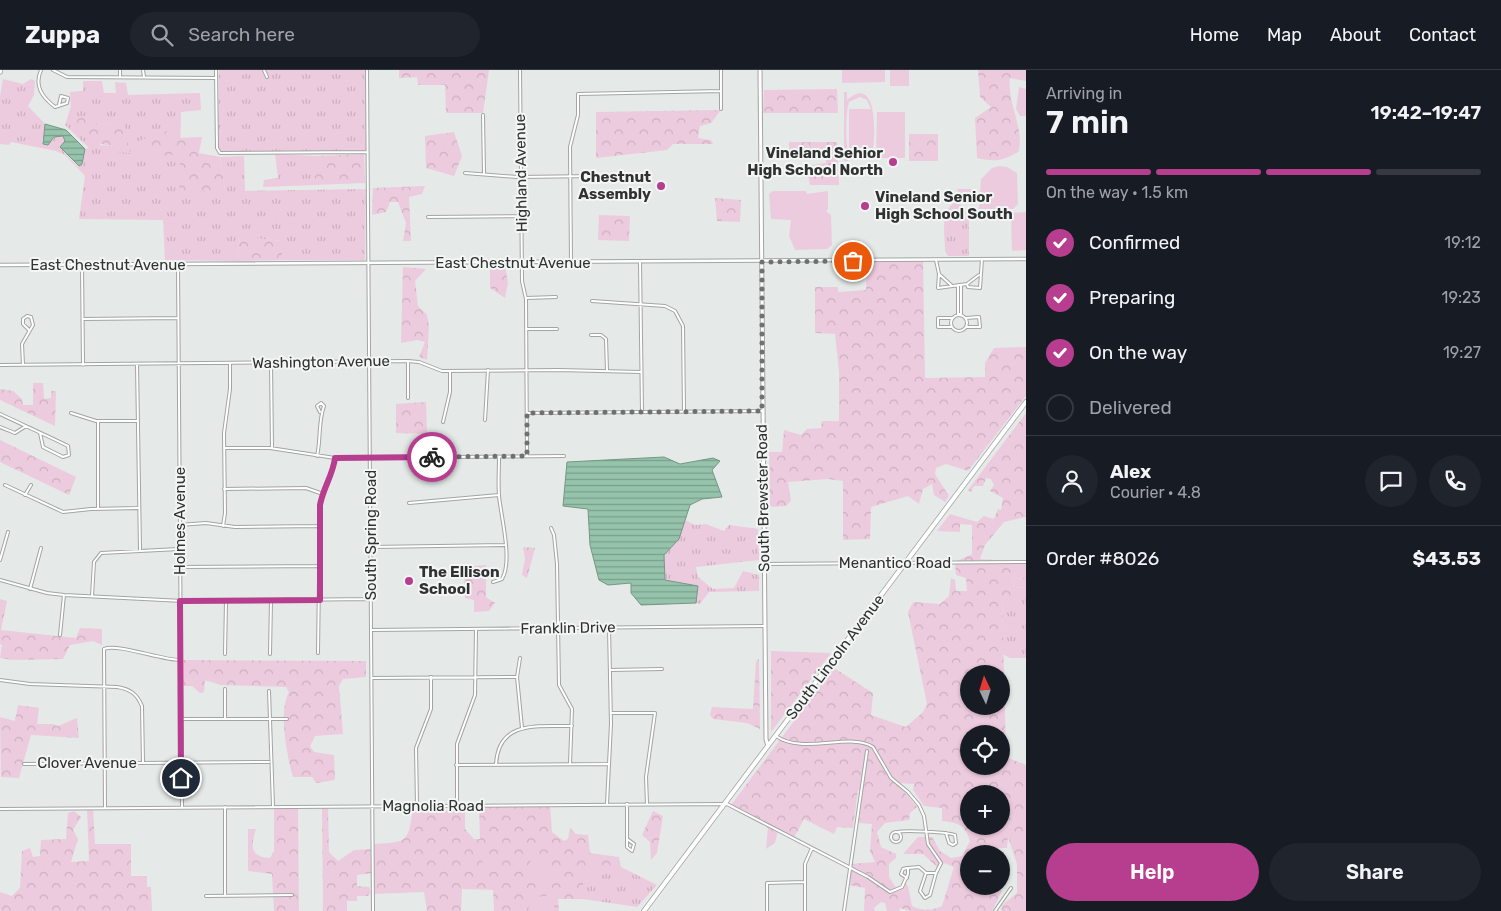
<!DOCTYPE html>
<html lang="en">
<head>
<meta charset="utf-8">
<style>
  body { margin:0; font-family:Rubik,sans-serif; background:#20242c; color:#f1f3f6; height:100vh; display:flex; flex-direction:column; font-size:19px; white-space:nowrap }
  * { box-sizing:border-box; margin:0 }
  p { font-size:16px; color:#9ea1a6 }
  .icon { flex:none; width:28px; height:28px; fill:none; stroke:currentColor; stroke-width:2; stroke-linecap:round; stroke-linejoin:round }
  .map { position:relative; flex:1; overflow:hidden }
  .side { display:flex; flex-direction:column; background:#171b24; width:475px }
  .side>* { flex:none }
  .needle { width:32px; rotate:356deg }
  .buttons { position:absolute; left:960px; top:595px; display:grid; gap:10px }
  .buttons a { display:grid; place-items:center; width:50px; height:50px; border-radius:50%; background:#171b24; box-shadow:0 1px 4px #0004; font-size:25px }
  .pin { position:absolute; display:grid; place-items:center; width:42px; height:42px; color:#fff; margin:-21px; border:2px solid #fff; border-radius:50%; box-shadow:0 1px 5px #0007 }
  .courier { position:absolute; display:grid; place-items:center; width:50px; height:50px; margin:-25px; border:4px solid #b73d8f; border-radius:50%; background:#fff; color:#222; box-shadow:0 1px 6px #0007 }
  .head em { font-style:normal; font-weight:600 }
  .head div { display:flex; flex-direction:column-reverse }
  .head { display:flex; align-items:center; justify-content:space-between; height:85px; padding:0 20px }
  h1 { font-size:32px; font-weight:600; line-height:38px }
  .bar { display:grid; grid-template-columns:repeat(4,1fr); gap:8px 5px; align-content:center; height:60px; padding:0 20px }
  .bar i { height:6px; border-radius:4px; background:#363941 }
  .bar .current { background:#b73d8f }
  .bar p { grid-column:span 4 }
  .line { display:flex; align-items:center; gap:12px; padding:0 20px; border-top:1px solid #363941 }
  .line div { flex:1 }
  .round { display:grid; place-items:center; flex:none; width:52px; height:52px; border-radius:26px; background:#20242c }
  ol { padding:0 20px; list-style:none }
  li { display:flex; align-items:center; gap:15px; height:55px }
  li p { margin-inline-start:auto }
  li .icon { padding:5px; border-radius:50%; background:#b73d8f; color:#fff; stroke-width:4 }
  li:last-child { color:#9ea1a6 }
  li i { width:28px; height:28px; border:2px solid #363941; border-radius:50% }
  .button { display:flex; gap:10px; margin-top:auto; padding:10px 20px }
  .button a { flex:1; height:58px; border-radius:30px; background:#b73d8f; color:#fff; font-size:20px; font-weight:600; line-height:58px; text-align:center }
  .button a+a { background:#20242c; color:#f1f3f6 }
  header { display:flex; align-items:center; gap:30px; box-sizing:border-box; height:70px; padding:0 25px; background:#171b24; border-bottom:1px solid #363941 }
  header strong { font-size:24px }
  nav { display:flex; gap:28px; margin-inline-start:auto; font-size:18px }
  .search { width:350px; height:45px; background:#20242c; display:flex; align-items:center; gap:12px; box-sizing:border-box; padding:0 18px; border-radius:28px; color:#9ea1a6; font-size:19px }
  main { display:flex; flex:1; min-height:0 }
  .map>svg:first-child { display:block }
  .grass { fill:url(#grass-tufts); fill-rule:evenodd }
  .forest { fill:url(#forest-crowns); fill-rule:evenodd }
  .pitch { fill:#edcbde; fill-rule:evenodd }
  .water { fill:url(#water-rules); stroke:#779786 }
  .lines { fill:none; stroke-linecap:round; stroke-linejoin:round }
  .minor-casing { stroke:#a2a5a3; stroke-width:4 }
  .tertiary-casing { stroke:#a2a5a3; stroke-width:4.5 }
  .secondary-casing { stroke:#a2a5a3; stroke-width:5 }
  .primary-casing { stroke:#a2a5a3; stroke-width:5.5 }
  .minor { stroke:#fff; stroke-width:2 }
  .tertiary { stroke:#fff; stroke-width:2.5 }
  .secondary { stroke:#fff; stroke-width:3 }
  .primary { stroke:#fff; stroke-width:4 }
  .done { stroke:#6f7171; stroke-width:5; stroke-dasharray:0 9 }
  .route { stroke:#b73d8f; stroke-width:6 }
  .poi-dot { fill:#b73d8f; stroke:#f2f6f4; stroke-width:2 }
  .labels { text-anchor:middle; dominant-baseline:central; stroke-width:4; stroke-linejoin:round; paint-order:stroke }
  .poi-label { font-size:15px; font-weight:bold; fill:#303131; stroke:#f2f6f4; text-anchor:end }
  .street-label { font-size:15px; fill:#303131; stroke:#f2f6f4 }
</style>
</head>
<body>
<header>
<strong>Zuppa</strong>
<div class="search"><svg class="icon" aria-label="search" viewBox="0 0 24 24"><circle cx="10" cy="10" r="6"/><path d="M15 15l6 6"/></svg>Search here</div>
<nav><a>Home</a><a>Map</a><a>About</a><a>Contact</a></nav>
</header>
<main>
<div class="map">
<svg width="1026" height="841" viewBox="0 0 1026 841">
  <defs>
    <pattern id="grass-tufts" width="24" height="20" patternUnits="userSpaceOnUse" patternTransform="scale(1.25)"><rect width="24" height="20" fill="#edcbde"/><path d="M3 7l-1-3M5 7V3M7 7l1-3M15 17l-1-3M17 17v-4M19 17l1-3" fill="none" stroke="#ccafbf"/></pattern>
    <pattern id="forest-crowns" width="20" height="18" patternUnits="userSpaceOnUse" patternTransform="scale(1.25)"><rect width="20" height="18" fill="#edcbde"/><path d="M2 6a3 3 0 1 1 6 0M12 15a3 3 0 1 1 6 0" fill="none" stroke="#ccafbf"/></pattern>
    <pattern id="water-rules" width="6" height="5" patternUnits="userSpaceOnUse" patternTransform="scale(1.25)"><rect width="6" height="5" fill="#95c3ab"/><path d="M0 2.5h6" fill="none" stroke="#7a9f8c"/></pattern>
  </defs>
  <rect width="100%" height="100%" fill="#e5e9e7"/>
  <path class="grass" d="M219,0H365L366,81H220L218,76Z
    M3,9L23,14L31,9L35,11L34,25L28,36L45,54L42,72L52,71L54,67L63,65L65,68L63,81L78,97L82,94L85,79L89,78L65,55L71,36L70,22L83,21V11H102L104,23H116L115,12L126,13L128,25L200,23L201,40L181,42L180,84L225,120L220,87L244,86L245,121L366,119L365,190H282V171L240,167L237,191L165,190L163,150L79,149L85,106L65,85L56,81L11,72L9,75L0,74V26ZM111,54L114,76L100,75L97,55Z
    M275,84L315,86V115L263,117L264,110L278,108Z
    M957,119H972V124L967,128H961Z
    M957,131L969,145V186H948L945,181C945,164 939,139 957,131Z
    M685,450L695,455L706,454L724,461L729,455L758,459L759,490L696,497L698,507L713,519L734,518L743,501L759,505V521L709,522L700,534L696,533L697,516L665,510L664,485L679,469Z
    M1026,507V517L1015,518L1012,510Z
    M1002,525L1026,526V588H1010L1003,584Z
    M583,797H621L657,815L637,837L583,829Z"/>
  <path class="forest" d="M399,0H489L483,43H446L445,15H418L417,7L399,8Z
    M978,0H1026V11L1010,8C1007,34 1024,57 1019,81C1004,91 994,92 977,88L975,48L991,37L980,27Z
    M837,19L838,43H763L764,20Z
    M721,40L711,53L700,56L698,68L711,70L713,74H673L667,80L596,88V42Z
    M80,46L91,48L97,55L111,54L115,47L123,49L130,83L116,82L113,76L90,72L69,54Z
    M167,61L179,68L202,67L199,83L220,87L225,120L179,122L180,84L152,87L138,71Z
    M454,62L462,86L454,106L426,98L425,66Z
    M909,64H938V91H909Z
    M789,72H837L839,115H810L808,105H790L788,98L826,93V86L789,88Z
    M364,84L365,113L315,115V86Z
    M425,116L422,124L409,127L411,171H403L406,153L398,132H390L386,142L372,145L373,118Z
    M715,128L741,130L740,152L717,151Z
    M599,145L630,146L629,171L598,170Z
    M240,166L282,171V190L237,191Z
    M867,190H923L925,308L985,307V293L994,278L1026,277V326L968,401L946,394L936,398L935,404L949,426L945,432L934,425L932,414L923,419L919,434L908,426L871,437L870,469L843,470V411L828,409L788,412L791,431L786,436L770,437L769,382H782L784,360L801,365L807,359L821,358L822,351H839V302L835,264L815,263V217H838V222L866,220Z
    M505,196L508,213L505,228L490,218V197Z
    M403,197L426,199L415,211L418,236L427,245L429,256L427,290L419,287L425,272L417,270L401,273Z
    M33,313H43L44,329L51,328V321H56L55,356L0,330V319L13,321L22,329L23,335H33Z
    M426,332L427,364L396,363V334Z
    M1026,343V447L1004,452L985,475L980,489L1026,492V507L1012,510L1015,518L1026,517V526H1002L1006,685L1011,689L1026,695V841H1001L1002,835L1017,823V794L1008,767L1007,778H995L989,784H969V816H997L1002,821L992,841H910L900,838L899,841H887L885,833L881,832L874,838L875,841H864L865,818L848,815L851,794L875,792L870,781L872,754L859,753L863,720H858L853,758L837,757L834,764L804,749L794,768L778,760L775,773L766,779L768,758L731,735L834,598L873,623L871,645L906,657L923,642L927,634L908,542L913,532L940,534L949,526L951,508L955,510L956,521H967L966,508L956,505L955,492L972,484V455L960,454V462L937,461L950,444L977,452L984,446L994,449L998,439L1001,440L1003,428L990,421L994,415L991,409L986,408L983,416H974L971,422L968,420ZM969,604H1001V636H969ZM969,664H1001V696H969ZM897,713L914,714L913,720L924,736L942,738V751C958,753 965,754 970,771L962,786L951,788L940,781L932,767H918L903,784H923L939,799L944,793L954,797L942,836C931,841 923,841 912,836L908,816L905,813L896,818L889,807V794L896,788V784L881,777L877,762L885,753L909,750L910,743L917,737ZM969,724H1001V756H969Z
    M0,370L76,407L69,425L0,392Z
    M523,477L535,478L527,508L522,505L525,489Z
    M486,495V527L495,533L489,541L474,542V530L465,528L464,497Z
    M0,529L7,531L1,560L76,568L80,558L102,559V575L93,571L70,575L63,589L13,590L0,588L2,575L0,574Z
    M771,581L831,583L771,662Z
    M759,589L760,659L747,653L713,649L710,645L712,637L753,639L756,591Z
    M180,590L366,591V607L343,609L339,616L343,664L315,666L310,676L314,682L334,685L335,710L316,713L312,707H293C287,686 278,642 289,622L286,617L221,615L205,610L204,622L200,623L192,616H180Z
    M18,635L39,638L37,654H53L58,656L77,648L79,668L31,665L19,708L1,707L0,647L15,651Z
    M550,735L552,762L564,771L568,769L570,758L576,764L588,765L590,783L619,787L621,797H583V829H558L559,841H494L493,820L462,819L461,841H427L424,822L373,824V803L357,805V816L369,817L371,822L368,826H357V831H347V841H323L322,736H328L329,782L338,791L354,780L373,779V774C408,772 408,773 413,738L465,742V759L474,769H480L479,736Z
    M274,737H298L299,841H274L272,804L248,801V759H256C251,775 249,787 270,788L274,781Z
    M87,738H93L95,774H131V806H147V817H151L152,841H0V822L12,826L20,818L22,781L30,778L33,787L40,786L41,770L66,769L68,743L74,741L81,747L73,760L78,769L71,792L89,791Z
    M653,741L663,746L657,783L651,790L650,772L642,765Z"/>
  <path class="pitch" d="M842,0H885V12L842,13Z
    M890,0H909V16H890Z
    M1019,17L1026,19V46H1020L1016,39Z
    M844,22H847V30C878,3 875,65 873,79C868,91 857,93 848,85V91H844ZM860,27L867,30L871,39H849V78H871L866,85L857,87C853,86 850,84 848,80C845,72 846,40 849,32Z
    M877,42H905V88H876Z
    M999,96L1007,97L1017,103L1018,134L1013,139H979L981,109L992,98Z
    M773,121H806L807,124L828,121V139L826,141L831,145L832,175L827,179L795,180L789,166L791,150L771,149L769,124Z
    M1026,142V180L1012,181L1011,143Z
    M550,783L551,808L548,810L524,809C525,794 534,783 550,783Z
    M482.5 791a5.5 5.5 0 1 1 11 0a5.5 5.5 0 1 1-11 0Z
    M551,825L553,827L555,841H530L525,829Z"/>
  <path class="water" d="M45,54L66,60L85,79L82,94L79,96L60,77L65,71L63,66L54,67L48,75L43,74Z
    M664,387L680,394L713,388L720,391L712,400L722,427L702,429L690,435L679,469L664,485L665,510L698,516L696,533L641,535L631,523V513L608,515L599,510L590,475L588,439L563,436L567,392Z"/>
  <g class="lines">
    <defs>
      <path id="minor" d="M41,0C34,16 42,27 55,37L67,33L68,28L61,26L59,35
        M53,0L67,7L216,8
        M143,0L144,7
        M216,0L217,78L220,83L367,82
        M264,0L267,7
        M367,0L373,841
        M520,0L522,211L526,229L527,386
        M721,0V39
        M120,7V0
        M483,45L484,104
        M465,103L517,107L597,106
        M428,147L522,146
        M936,190L939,204
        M640,192L642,342
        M571,193L570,77L578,45V24L721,21
        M82,195L83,295
        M178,195L182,738
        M979,205L967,214L968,217L980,218L982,189
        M951,215L939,204L938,218L967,214
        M958,216V244H961
        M961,216V244
        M526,228L556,227
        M592,231L665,236L675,241L683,256L684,342
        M951 253a8 8 0 1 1 16 0a8 8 0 1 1-16 0Z
        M83,249L178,248
        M952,257H938V248H953
        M966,257H980L979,247L966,248
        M526,259H557
        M591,265H601L606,269L607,301
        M408,291V328
        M271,293L272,378
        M137,294L140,480
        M0,295L408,291L419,292L442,301L559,300L641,302
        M23,295L22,274L33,255L31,247L27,246L23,249V254L29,260
        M71,343L96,351H137
        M527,343L762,341
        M0,344C23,355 46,365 68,376L69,385L63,387L43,377L40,363
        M485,350L488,300
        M98,351V439
        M443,352L450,322V301
        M0,357L15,363L26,356
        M224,378H270L335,388L564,386
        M317,386C321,370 318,352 324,336L321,333L317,336L320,342
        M5,415L63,442L91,439L138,438
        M224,419L306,418L323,424
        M25,425L31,415
        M409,433L499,425
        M179,455L206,453L235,457L319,456
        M223,456L225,443L224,363L230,319V293
        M551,458L554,465L557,494L559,615L572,639L570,694
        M371,477L505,475
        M0,490L8,462
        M764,494L1026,492
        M180,497L320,496
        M0,510L47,523L64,525L183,531L371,529
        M493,512L502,509C513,491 501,447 499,426C498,413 499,400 499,387
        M30,519L41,478
        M92,526L94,492L101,483L179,479
        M371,560L764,556
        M60,565L64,525
        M318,583L320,435C323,418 334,405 335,388
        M225,584L226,531
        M270,584L271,530
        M520,588L517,607L522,658
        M610,600L662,599
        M372,608L517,607
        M0,610L30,614L117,617C130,619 137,624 142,636L143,693
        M269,621L273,736
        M611,643H655L646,707L647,734
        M181,649H287
        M225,649V619
        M24,694L269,692
        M456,695L608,694
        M496,695C498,649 539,657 572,656
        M607,734L611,654L609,558
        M627,734V777L632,781L634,774L627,769
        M417,735L416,678L431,639V607
        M457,735V674L475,625L476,559
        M225,737V826
        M105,738L104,579C117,573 161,590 180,590
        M0,739L727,734L868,807L890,822L902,817L908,804V798L919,797L926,803H936L941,793L928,774L924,746L919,735L908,722L891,708L873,677C851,662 802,685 776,666
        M898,762C904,760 949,762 955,765L956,773L953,775L949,773L946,763
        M891 767a5 5 0 1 1 10 0a5 5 0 1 1-10 0Z
        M926,803L920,821L925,828L930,825L936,803
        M907,808L901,804L903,799L907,798
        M206,826L292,825
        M767,841V813L805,812
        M805,841V794L812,778
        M844,841L867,681
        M995,841L1011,818"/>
      <path id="tertiary" d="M0,195L1026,189"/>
      <path id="secondary" d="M760,0L766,669L768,676"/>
      <path id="primary" d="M0,2V0
        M644,841L1026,332"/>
    </defs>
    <use href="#minor" class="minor-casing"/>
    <use href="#tertiary" class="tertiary-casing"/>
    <use href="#secondary" class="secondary-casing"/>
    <use href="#primary" class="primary-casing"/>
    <use href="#minor" class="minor"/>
    <use href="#tertiary" class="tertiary"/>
    <use href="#secondary" class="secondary"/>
    <use href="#primary" class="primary"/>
  </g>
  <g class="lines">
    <path class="done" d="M432,387L527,386V343L762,341V192L853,191"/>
    <path class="route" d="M181,708L180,531L320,530V435C323,418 333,405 335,388L432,387"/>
  </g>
  <g class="poi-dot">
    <circle cx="893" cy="92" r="5"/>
    <circle cx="661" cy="116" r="5"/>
    <circle cx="865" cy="136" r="5"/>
    <circle cx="409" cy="511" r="5"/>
  </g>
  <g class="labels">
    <g class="poi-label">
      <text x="883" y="83">Vineland Sehior<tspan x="883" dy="17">High School North</tspan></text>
      <text x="651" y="107">Chestnut<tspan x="651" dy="17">Assembly</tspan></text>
      <text x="875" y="127" text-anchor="start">Vineland Senior<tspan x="875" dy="17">High School South</tspan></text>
      <text x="419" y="502" text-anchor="start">The Ellison<tspan x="419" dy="17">School</tspan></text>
    </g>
    <g class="street-label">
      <text transform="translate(521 103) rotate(-91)">Highland Avenue</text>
      <text x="513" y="193">East Chestnut Avenue</text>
      <text x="108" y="195">East Chestnut Avenue</text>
      <text transform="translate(321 292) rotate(-1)">Washington Avenue</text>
      <text transform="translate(763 428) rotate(-91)">South Brewster Road</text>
      <text transform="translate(180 451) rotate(-90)">Holmes Avenue</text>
      <text transform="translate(371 465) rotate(-90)">South Spring Road</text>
      <text x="895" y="493">Menantico Road</text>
      <text transform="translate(568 558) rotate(-1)">Franklin Drive</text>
      <text transform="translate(835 587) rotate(-53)">South Lincoln Avenue</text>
      <text x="87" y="693">Clover Avenue</text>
      <text x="433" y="736">Magnolia Road</text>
    </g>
  </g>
</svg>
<div class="buttons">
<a><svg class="needle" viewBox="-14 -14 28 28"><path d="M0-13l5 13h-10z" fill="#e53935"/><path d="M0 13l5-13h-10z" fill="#9ea1a6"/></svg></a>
<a><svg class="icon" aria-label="locate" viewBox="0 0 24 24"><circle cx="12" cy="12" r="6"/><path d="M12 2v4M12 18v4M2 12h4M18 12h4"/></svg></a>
<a>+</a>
<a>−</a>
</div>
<div class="pin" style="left:853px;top:191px;background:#ea580c"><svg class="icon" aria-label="bag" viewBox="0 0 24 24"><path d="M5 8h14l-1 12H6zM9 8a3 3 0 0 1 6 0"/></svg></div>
<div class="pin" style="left:181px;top:708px;background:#1f2937"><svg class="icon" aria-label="home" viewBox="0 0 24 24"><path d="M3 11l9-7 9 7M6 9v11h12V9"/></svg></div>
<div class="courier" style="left:432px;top:387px"><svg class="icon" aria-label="bike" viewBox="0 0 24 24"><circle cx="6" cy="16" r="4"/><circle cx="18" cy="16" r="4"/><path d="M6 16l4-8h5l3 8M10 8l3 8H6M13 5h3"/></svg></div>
</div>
<section class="side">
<div class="head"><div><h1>7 min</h1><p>Arriving in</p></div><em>19:42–19:47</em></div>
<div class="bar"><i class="current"></i><i class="current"></i><i class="current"></i><i></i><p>On the way · 1.5 km</p></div>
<ol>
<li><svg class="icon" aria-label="check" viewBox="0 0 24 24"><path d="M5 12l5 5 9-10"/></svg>Confirmed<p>19:12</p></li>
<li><svg class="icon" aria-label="check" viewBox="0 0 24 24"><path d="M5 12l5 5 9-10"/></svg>Preparing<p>19:23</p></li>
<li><svg class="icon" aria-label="check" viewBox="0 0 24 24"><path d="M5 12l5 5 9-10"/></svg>On the way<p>19:27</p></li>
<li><i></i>Delivered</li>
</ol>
<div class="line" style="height:90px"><a class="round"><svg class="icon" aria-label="person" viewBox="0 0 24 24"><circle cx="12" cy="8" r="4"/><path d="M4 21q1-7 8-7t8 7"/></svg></a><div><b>Alex</b><p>Courier · 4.8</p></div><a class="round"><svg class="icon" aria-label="chat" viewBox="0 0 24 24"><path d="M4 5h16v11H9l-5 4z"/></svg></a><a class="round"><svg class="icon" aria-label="phone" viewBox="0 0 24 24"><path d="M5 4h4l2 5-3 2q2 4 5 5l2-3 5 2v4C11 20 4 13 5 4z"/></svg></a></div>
<div class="line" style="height:65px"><div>Order #8026</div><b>$43.53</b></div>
<div class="button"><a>Help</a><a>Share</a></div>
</section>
</main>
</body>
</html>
